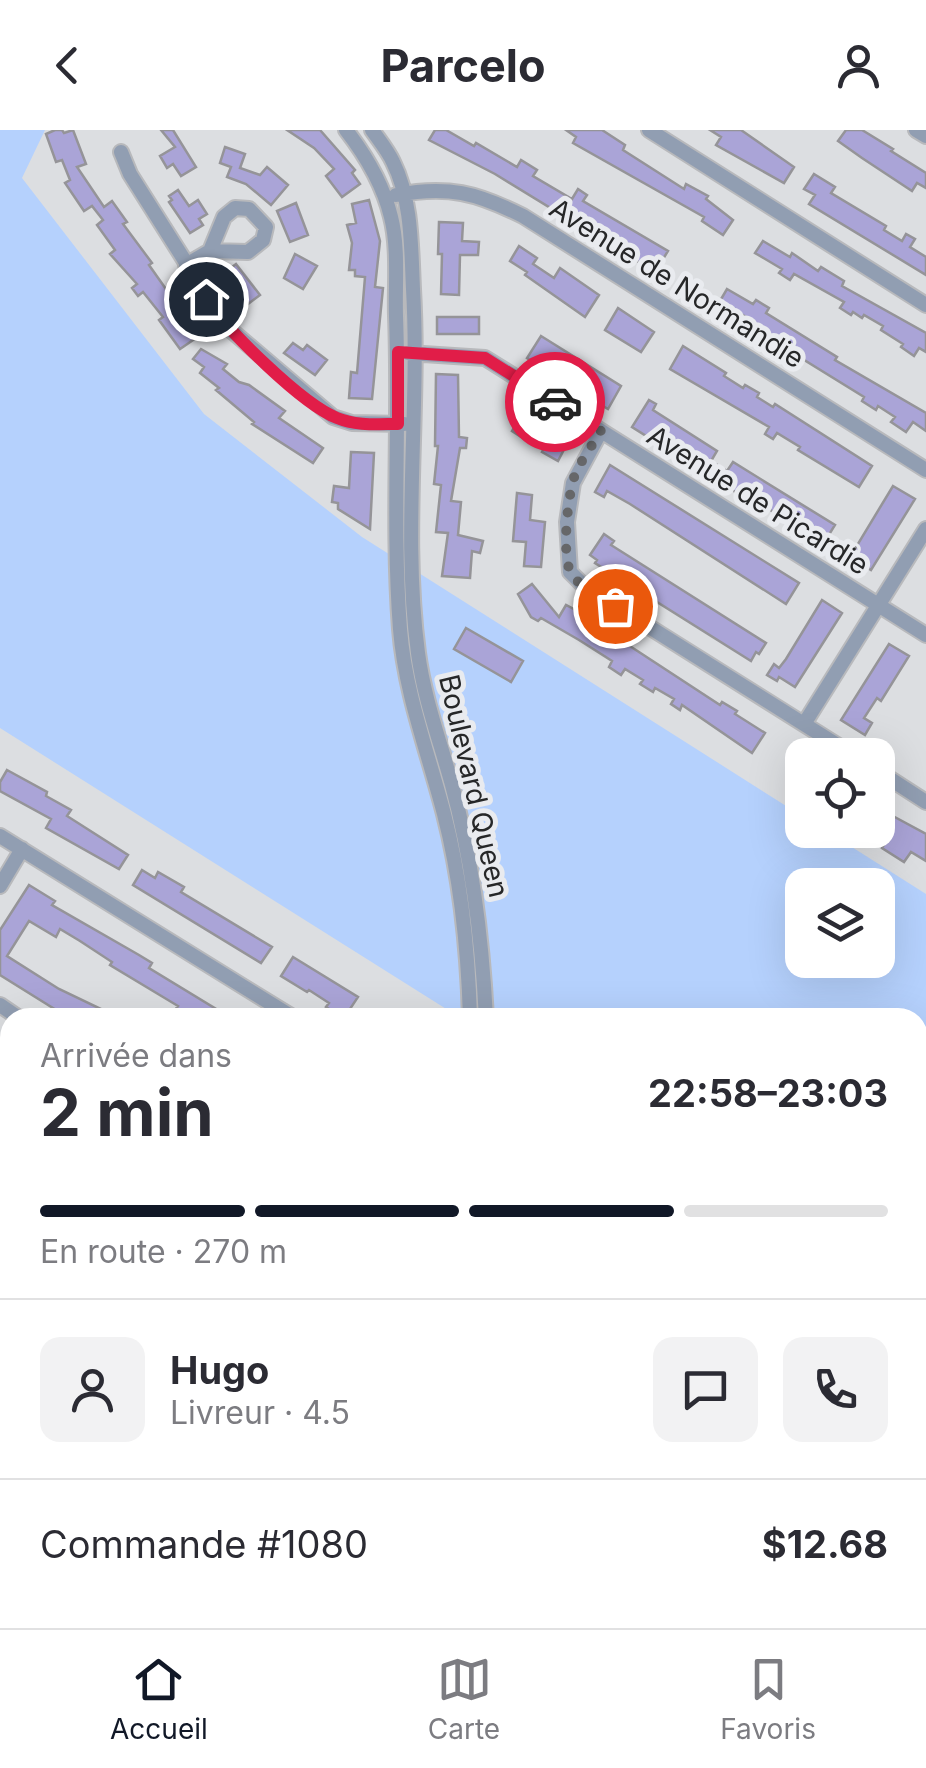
<!DOCTYPE html>
<html lang="fr">
<head>
<meta charset="utf-8">
<style>
  body { margin:0; font-family:Inter,sans-serif; background:#f2f2f3; color:#2b2b33; height:100vh; display:flex; flex-direction:column; font-size:38px; white-space:nowrap }
  * { box-sizing:border-box; margin:0 }
  p { font-size:32px; color:#7c7c81 }
  .icon { flex:none; width:55px; height:55px; fill:none; stroke:currentColor; stroke-width:2; stroke-linecap:round; stroke-linejoin:round }
  .map { position:relative; flex:1; overflow:hidden }
  .panel { position:absolute; left:0px; top:878px; width:928px; height:622px; display:flex; flex-direction:column; background:#fff; border-radius:30px 30px 0 0; box-shadow:0 10px 40px #0002 }
  .panel>* { flex:none }
  .buttons { position:absolute; left:785px; top:608px; display:grid; gap:20px }
  .buttons a { display:grid; place-items:center; width:110px; height:110px; border-radius:20px; background:#fff; box-shadow:0 10px 40px #0002; font-size:50px }
  .pin { position:absolute; display:grid; place-items:center; width:85px; height:85px; color:#fff; margin:-42px; border:5px solid #fff; border-radius:50%; box-shadow:0 2px 10px #0007 }
  .courier { position:absolute; display:grid; place-items:center; width:100px; height:100px; margin:-50px; border:8px solid #e11d48; border-radius:50%; background:#fff; color:#222; box-shadow:0 2px 12px #0007 }
  .head em { font-style:normal; font-weight:700 }
  .head div { display:flex; flex-direction:column-reverse }
  .head { display:flex; align-items:center; justify-content:space-between; height:170px; padding:0 40px }
  h1 { font-size:65px; font-weight:700; line-height:75px }
  .bar { display:grid; grid-template-columns:repeat(4,1fr); gap:15px 10px; align-content:center; height:120px; padding:0 40px }
  .bar i { height:12px; border-radius:8px; background:#e1e1e2 }
  .bar .selected { background:#111827 }
  .bar p { grid-column:span 4 }
  .line { display:flex; align-items:center; gap:25px; padding:0 40px; border-top:2px solid #e1e1e2 }
  .line div { flex:1 }
  .round { display:grid; place-items:center; flex:none; width:105px; height:105px; border-radius:20px; background:#f2f2f3 }
  header { display:flex; justify-content:space-between; align-items:center; height:130px; padding:0 40px; background:#fff; font-size:45px; font-weight:700 }
  .dock { display:flex; justify-content:space-around; align-items:center; height:140px; border-top:2px solid #e1e1e2; background:#fff; font-size:28px; color:#7c7c81 }
  .dock a { display:grid; justify-items:center; gap:5px }
  .dock .selected { color:#111827 }
  .map>svg:first-child { display:block }
  .green { fill:#b5d1fd; fill-rule:evenodd }
  .building { fill:#aaa4d7; stroke:#959498; stroke-width:2.5 }
  .lines { fill:none; stroke-linecap:round; stroke-linejoin:round }
  .street-casing { stroke:#b8b9bc; stroke-width:18 }
  .street { stroke:#919eb2; stroke-width:14 }
  .done { stroke:#666769; stroke-width:10; stroke-dasharray:0 18 }
  .route { stroke:#e11d48; stroke-width:12 }
  .labels { text-anchor:middle; dominant-baseline:central; stroke-width:10; stroke-linejoin:round; paint-order:stroke }
  .street-label { font-size:28px; fill:#262728; stroke:#e9ebef }
</style>
</head>
<body>
<header><svg class="icon" aria-label="back" viewBox="0 0 24 24"><path d="M15 5l-7 7 7 7"/></svg>Parcelo<svg class="icon" aria-label="person" viewBox="0 0 24 24"><circle cx="12" cy="8" r="4"/><path d="M4 21q1-7 8-7t8 7"/></svg></header>
<div class="map">
<svg width="926" height="1498" viewBox="0 0 926 1498">
  <rect width="100%" height="100%" fill="#dcdee1"/>
  <path class="green" d="M0,0H45L22,48L204,284L362,407L802,686V700H825L926,764V1183L918,1177V888L459,887L0,598ZM802,755H878V830H802Z
    M10,1079V1280H0V1086Z"/>
  <path class="building" d="M55,0H62L64,3L73,0L86,34L77,37L104,77L112,71L127,92L123,94L152,133L149,135L199,206L180,219L159,190L163,187L143,162L138,166L132,158L137,154L110,124L115,120L97,95L103,90L92,76L84,81L65,53L70,50L62,30L56,32L46,4Z
    M161,0H173L196,37L181,46L173,34L167,38L160,26L175,17Z
    M287,0H320L355,40L352,43L360,54L342,67L326,46L334,39L314,18Z
    M435,0H446L474,16L476,13L517,37L521,30L537,40L533,46L572,69L578,59L587,65L583,71L668,121L655,142L495,44L429,10Z
    M566,0H602L625,15L623,20L684,59L686,54L708,66L706,69L733,90L723,105L702,91L704,87L573,13L576,7Z
    M710,0H741L794,37L784,53L716,15L721,7Z
    M846,0H862L893,19L891,21L926,43V58L917,53L912,61L862,28L838,11Z
    M225,17L245,24L240,38L260,45L267,37L288,55L271,75L246,54L227,47L231,37L220,33Z
    M814,44L835,57L831,63L886,96L884,100L902,111L906,104L915,109L910,117L926,127V145L809,74L815,65L804,59Z
    M178,60L189,76L198,70L207,84L199,89L203,95L190,103L169,72L172,70L169,66Z
    M369,70L380,111L375,157L383,158L372,269L349,268L351,242L357,243L365,147L355,146V140H349L352,113L347,95L356,93L352,74Z
    M296,73L308,105L290,112L277,81Z
    M439,92L463,93L462,111L479,112L478,125H460L459,165L441,164L442,124H438Z
    M763,111L790,127L792,123L818,141L821,137L844,151L842,156L926,203V222L919,218L914,226L901,217L903,214L881,200L883,196L864,185L862,188L853,182L851,185L840,178L844,172L794,144L790,150L779,143L782,139L755,123Z
    M519,116L537,128L533,134L554,148L560,138L599,165L585,187L525,145L527,142L510,131Z
    M295,124L317,136L303,159L284,148Z
    M236,134L260,165L240,180L227,166L231,163L219,147Z
    M727,159L753,174L756,170L769,178L766,183L837,227L835,230L926,283V301L913,292L906,302L891,292L895,287L878,276L876,280L862,271L864,267L796,225L794,228L780,219L782,216L747,196L751,190L734,180L728,190L714,181Z
    M618,178L654,202L641,222L605,200Z
    M437,187H479V204H437Z
    M541,206L621,256L608,279L593,270L599,260L581,249L577,256L558,244L563,237L547,227L541,237L527,228Z
    M293,213L303,220L307,215L327,230L315,245L284,223Z
    M683,216L726,243L724,246L743,258L745,255L759,263L757,267L773,277L775,274L872,336L859,357L798,320L800,317L777,303L773,309L765,304L769,297L670,239Z
    M201,219L227,234L223,239L239,252L249,255L285,281L279,288L323,318L313,333L252,294L254,292L216,260L219,258L200,243L204,237L193,229Z
    M436,244L458,245L459,307L467,308L466,318H460L451,371L461,372L458,405L483,411L480,423L472,421L470,448L442,446L448,403L436,402L441,355L434,354L438,316H435Z
    M649,270L656,274L653,280L717,321L711,331L727,341L733,332L835,395L822,416L766,377L764,380L632,297Z
    M524,281L570,308L558,331L542,322L549,309L533,299L526,310L512,301Z
    M351,322L374,323L370,399L338,379V373L332,372L334,356L349,358Z
    M610,335L799,453L786,474L630,374L607,361L604,367L595,362Z
    M893,356L915,369L871,440L850,427Z
    M517,363L532,365L530,390L545,392L541,437L524,436L526,412L513,411Z
    M604,404L614,411L611,415L766,513L759,524L756,522L751,531L595,433L597,430L590,425Z
    M532,454L559,487L566,475L600,493L614,502L613,505L720,575L722,572L737,581L735,584L765,603L752,623L682,575L680,580L671,574L674,569L655,558L653,562L640,554L643,550L625,539L621,545L609,537L612,531L579,510L541,488L538,491L531,487L518,464Z
    M822,470L842,483L795,557L779,547L777,551L767,545L774,534L779,538L786,529Z
    M466,498L523,531L511,552L454,519Z
    M889,514L909,526L881,571L877,568L864,588L872,593L865,605L841,590Z
    M7,640L47,662L46,666L71,680L67,686L128,725L119,739L46,698L51,689L0,661V652Z
    M878,678L926,704V731L911,722L904,732L882,718L888,708L878,701Z
    M142,740L155,748L158,742L184,757L181,762L272,817L261,833L133,755Z
    M29,755L55,771L52,775L139,825L152,833L149,838L231,888H200L190,882L187,887L175,880L178,876L110,835L112,832L80,811L60,799L56,807L29,791L7,826L59,859L101,879L95,888H69L0,845V800Z
    M293,827L358,867L344,888L326,877L329,873L309,860L307,862L281,846Z"/>
  <g class="lines">
    <defs>
      <path id="street" d="M346,0C367,27 383,54 391,87C399,118 395,155 396,186C400,290 392,395 400,499C405,563 428,622 444,684C461,750 468,819 470,888
        M372,0C379,10 388,21 393,32C412,70 411,117 413,159C420,279 402,403 418,523C424,568 440,611 452,655C473,732 482,808 486,888
        M649,0L926,175
        M916,0L926,6
        M121,22L130,44L226,196L333,287L352,293L404,294
        M396,65C448,55 477,63 523,86L926,340
        M186,135L210,121L248,122L263,110L266,97L249,79L235,78L224,87L210,121
        M408,223L485,228L926,505
        M601,301L573,353L567,392L570,442L584,456L853,625
        M804,594L926,399
        M878,641L926,672
        M0,706L294,888
        M0,756L22,719
        M0,875L19,888
        M0,1060L4,1054
        M918,1197L926,1203
        M0,1291H10
        M918,1364L926,1370
        M0,1446L10,1452
        M71,1490L83,1498
        M467,1490V1498
        M702,1490L715,1498
        M749,1490L761,1498
        M483,1498V1490
        M651,1498V1490"/>
    </defs>
    <use href="#street" class="street-casing"/>
    <use href="#street" class="street"/>
  </g>
  <g class="lines">
    <path class="done" d="M555,272L601,301C593,314 583,328 576,342C568,360 561,426 571,443C580,458 601,467 615,476"/>
    <path class="route" d="M206,169C228,201 302,274 337,288C356,296 378,294 398,294V222L485,228L555,272"/>
  </g>
  <g class="labels">
    <g class="street-label">
      <text transform="translate(677 153) rotate(32)">Avenue de Normandie</text>
      <text transform="translate(758 370) rotate(32)">Avenue de Picardie</text>
      <text transform="translate(474 656) rotate(77)">Boulevard Queen</text>
    </g>
  </g>
</svg>
<div class="buttons">
<a><svg class="icon" aria-label="locate" viewBox="0 0 24 24"><circle cx="12" cy="12" r="6"/><path d="M12 2v4M12 18v4M2 12h4M18 12h4"/></svg></a>
<a><svg class="icon" aria-label="layers" viewBox="0 0 24 24"><path d="M12 4l9 5-9 5-9-5zM3 14l9 5 9-5"/></svg></a>
</div>
<div class="pin" style="left:615px;top:476px;background:#ea580c"><svg class="icon" aria-label="bag" viewBox="0 0 24 24"><path d="M5 8h14l-1 12H6zM9 8a3 3 0 0 1 6 0"/></svg></div>
<div class="pin" style="left:206px;top:169px;background:#1f2937"><svg class="icon" aria-label="home" viewBox="0 0 24 24"><path d="M3 11l9-7 9 7M6 9v11h12V9"/></svg></div>
<div class="courier" style="left:555px;top:272px"><svg class="icon" aria-label="car" viewBox="0 0 24 24"><path d="M5 17H2v-5l4-1 3-4h7l3 4 3 1v5h-3M9 17h6M6 11h13"/><circle cx="7" cy="17" r="2"/><circle cx="17" cy="17" r="2"/></svg></div>
<section class="panel">
<div class="head"><div><h1>2 min</h1><p>Arrivée dans</p></div><em>22:58–23:03</em></div>
<div class="bar"><i class="selected"></i><i class="selected"></i><i class="selected"></i><i></i><p>En route · 270 m</p></div>
<div class="line" style="height:180px"><a class="round"><svg class="icon" aria-label="person" viewBox="0 0 24 24"><circle cx="12" cy="8" r="4"/><path d="M4 21q1-7 8-7t8 7"/></svg></a><div><b>Hugo</b><p>Livreur · 4.5</p></div><a class="round"><svg class="icon" aria-label="chat" viewBox="0 0 24 24"><path d="M4 5h16v11H9l-5 4z"/></svg></a><a class="round"><svg class="icon" aria-label="phone" viewBox="0 0 24 24"><path d="M5 4h4l2 5-3 2q2 4 5 5l2-3 5 2v4C11 20 4 13 5 4z"/></svg></a></div>
<div class="line" style="height:130px"><div>Commande #1080</div><b>$12.68</b></div>
</section>
</div>
<nav class="dock">
<a class="selected"><svg class="icon" aria-label="home" viewBox="0 0 24 24"><path d="M3 11l9-7 9 7M6 9v11h12V9"/></svg>Accueil</a>
<a><svg class="icon" aria-label="map" viewBox="0 0 24 24"><path d="M3 6l6-2 6 2 6-2v14l-6 2-6-2-6 2zM9 4v14M15 6v14"/></svg>Carte</a>
<a><svg class="icon" aria-label="saved" viewBox="0 0 24 24"><path d="M7 4h10v16l-5-4-5 4z"/></svg>Favoris</a>
</nav>
</body>
</html>
